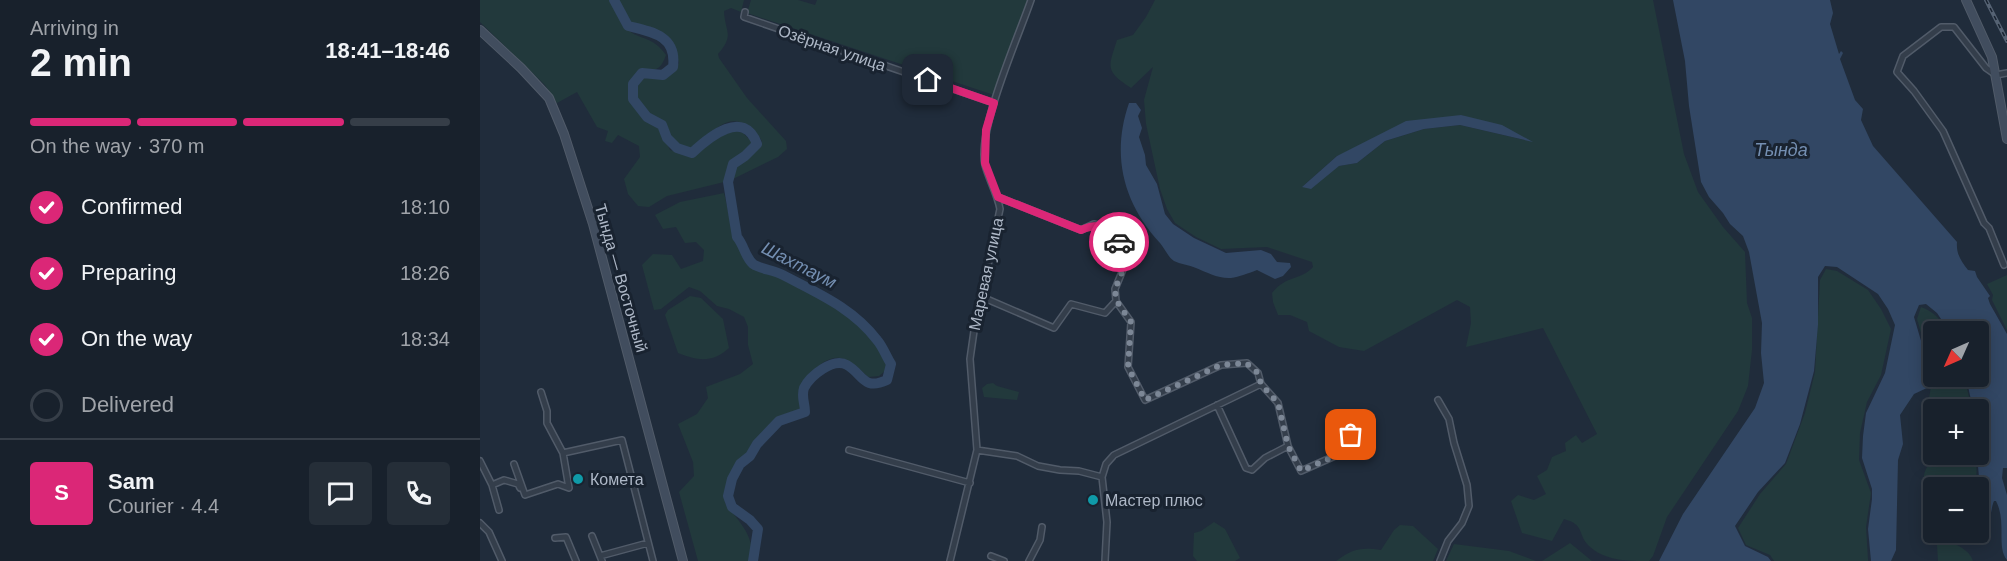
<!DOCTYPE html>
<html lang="en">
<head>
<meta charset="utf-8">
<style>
  body { margin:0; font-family:Helvetica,sans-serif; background:#252e38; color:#f1f3f6; height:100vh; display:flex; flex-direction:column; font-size:22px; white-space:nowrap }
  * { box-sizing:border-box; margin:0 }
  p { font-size:20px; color:#9fa3a9 }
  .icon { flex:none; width:33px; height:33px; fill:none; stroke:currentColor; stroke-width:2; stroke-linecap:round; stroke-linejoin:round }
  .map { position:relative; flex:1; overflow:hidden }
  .side { display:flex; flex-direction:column; background:#18212c; width:480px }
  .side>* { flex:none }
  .needle { width:39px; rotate:225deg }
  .tools { position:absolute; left:1443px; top:321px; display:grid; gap:12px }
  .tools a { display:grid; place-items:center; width:66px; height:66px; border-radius:6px; background:#18212c; box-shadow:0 3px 15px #0003,0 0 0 2px #363e48; font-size:30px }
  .pin { position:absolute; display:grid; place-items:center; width:51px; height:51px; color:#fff; margin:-26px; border-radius:12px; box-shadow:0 3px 9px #0006 }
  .courier { position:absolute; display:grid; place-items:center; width:60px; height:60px; margin:-30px; border:4px solid #db2777; border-radius:50%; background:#fff; color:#222; box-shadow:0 2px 8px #0007 }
  .head em { font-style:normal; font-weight:700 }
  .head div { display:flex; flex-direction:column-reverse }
  .head { display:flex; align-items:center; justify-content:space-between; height:102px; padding:0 30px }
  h1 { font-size:39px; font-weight:700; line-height:45px }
  .bar { display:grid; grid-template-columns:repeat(4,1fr); gap:9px 6px; align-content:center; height:72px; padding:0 30px }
  .bar i { height:8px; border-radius:4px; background:#363e48 }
  .bar .active { background:#db2777 }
  .bar p { grid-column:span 4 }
  .line { display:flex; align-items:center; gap:15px; padding:0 30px; border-top:2px solid #363e48 }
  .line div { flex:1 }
  .round { display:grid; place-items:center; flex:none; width:63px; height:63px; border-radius:6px; background:#252e38 }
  ol { padding:0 30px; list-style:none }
  li { display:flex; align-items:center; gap:18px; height:66px }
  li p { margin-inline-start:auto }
  li .icon { padding:6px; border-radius:50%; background:#db2777; color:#fff; stroke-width:4 }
  li:last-child { color:#9fa3a9 }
  li i { width:33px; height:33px; border:3px solid #363e48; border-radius:50% }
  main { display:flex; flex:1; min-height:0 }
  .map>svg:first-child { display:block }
  .green { fill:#22393c; fill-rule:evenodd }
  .water { fill:#324764 }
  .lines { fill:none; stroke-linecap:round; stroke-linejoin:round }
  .river { stroke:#324764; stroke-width:10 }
  .street-casing { stroke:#515b69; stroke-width:8 }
  .secondary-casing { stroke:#515b69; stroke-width:10 }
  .street { stroke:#343e4b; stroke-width:5 }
  .secondary { stroke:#414d5e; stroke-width:8 }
  .rail-casing { stroke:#556273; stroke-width:4 }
  .rail { stroke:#192330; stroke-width:1.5; stroke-dasharray:4.5; stroke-linecap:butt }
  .done { stroke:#7c8796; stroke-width:6; stroke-dasharray:0 10.8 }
  .route { stroke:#db2777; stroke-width:8 }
  .culture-dot { fill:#0f9aa8; stroke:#192330; stroke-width:2 }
  .labels { text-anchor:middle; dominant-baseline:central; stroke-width:6; stroke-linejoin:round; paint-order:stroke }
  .street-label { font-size:16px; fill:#aeb8c7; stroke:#192330 }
  .poi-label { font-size:16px; fill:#aeb8c7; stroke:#192330; text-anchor:start }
  .water-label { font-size:18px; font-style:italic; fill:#748fb2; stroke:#192330 }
</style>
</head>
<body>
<main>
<section class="side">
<div class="head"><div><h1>2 min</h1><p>Arriving in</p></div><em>18:41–18:46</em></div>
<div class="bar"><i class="active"></i><i class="active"></i><i class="active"></i><i></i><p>On the way · 370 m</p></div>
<ol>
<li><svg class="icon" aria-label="check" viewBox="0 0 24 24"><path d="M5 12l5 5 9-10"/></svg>Confirmed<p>18:10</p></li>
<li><svg class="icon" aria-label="check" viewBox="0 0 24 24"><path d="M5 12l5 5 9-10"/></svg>Preparing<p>18:26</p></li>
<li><svg class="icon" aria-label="check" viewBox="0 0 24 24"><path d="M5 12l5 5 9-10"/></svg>On the way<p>18:34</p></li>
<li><i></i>Delivered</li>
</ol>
<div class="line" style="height:108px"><b class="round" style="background:#db2777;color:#fff">S</b><div><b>Sam</b><p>Courier · 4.4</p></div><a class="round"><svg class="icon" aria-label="chat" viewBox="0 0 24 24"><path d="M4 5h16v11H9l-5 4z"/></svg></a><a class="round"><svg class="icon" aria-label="phone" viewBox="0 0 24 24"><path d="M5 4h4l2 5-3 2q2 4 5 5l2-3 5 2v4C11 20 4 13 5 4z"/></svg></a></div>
</section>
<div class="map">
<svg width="1527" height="561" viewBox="0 0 1527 561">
  <rect width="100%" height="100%" fill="#202c3b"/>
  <path class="green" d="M0,0H130C135,9 139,22 147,29C160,41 172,35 186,55C177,82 165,60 153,81C140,103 167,116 179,129C184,135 187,144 190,150L211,155L245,133L254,130L263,133L272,142C267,153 259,156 250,163L244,182L187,196L169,207L158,206L148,194L144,179L160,157L159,146L138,135L132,143L125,141L128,131L117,127L97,92L77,103L65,85L0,22Z
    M136,0H264L261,12L251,8L244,11C245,33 255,34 238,54L239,58L267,98L306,141L307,149L298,157L251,180L257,164L270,156L282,142C279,135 276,132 270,128C240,104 225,152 206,148C190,146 192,135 185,126C180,121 174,119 169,115C163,110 159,103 155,96C163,66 168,83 184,77C190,74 195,68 199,63L193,43L188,37L159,27L148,20Z
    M271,0H318L335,5L337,0H548L514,95L267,13Z
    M675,0H1173L1204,154L1218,192L1243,227L1265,252L1267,303L1272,318V350L1268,386L1258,411L1187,517L1173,556L1169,561C1147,561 1124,561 1108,545C1097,533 1105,525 1084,519L1072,541L1042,533L1031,501L1038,495L1054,500L1066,494L1057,476L1067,470L1072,457L1086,451L1085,443L1096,435L1102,443L1117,434L1063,328L986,347L991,323L990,307L977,300L884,351L859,347L829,331L827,322L810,315H798L793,302L792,293C806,275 822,280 833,267L832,262L787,247L741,249L716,237L695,223L687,209L680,189L666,124L664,100L673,67L651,88C625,71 628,68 637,40L653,35L666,17ZM981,115L1049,141L980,125L944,129L905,141L877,163L859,166L822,187L857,156Z
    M244,193C250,216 253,247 270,265C277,273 290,273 299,277C335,293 402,326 407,369L399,376L388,377C381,370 370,360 360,358C342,355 319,383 319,400C319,403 320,406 321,409L294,421L273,443L267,453L255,466L248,485L245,503C258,521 277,537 270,561H218L199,492L214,476L213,462L198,424L217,414L228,398L226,387L260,374L273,364L268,345V327L264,317L249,309L237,306L220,291L209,287L181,309L174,310L162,265L173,254L192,255L201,269L223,261L224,250L216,242L205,243L196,227L183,229L175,215L200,202Z
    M1346,269L1357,271L1388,290L1401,309L1411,329L1401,375L1387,402L1380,433L1379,460L1391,493L1386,527L1388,559V561H1294L1290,555L1266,545L1258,528L1280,494L1306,464L1325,413L1335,372L1340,280Z
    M1527,275V330L1512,300L1513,295L1507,284Z
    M210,296L221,298L243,319L249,348C233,363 218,361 198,353L185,315L188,310Z
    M1441,307C1453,311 1462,320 1467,331L1454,332L1453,374L1437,319Z
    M1453,375L1484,377L1492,409L1454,410L1453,416L1447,410Z
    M513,383L517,386L539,392L537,400L504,397L502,388L507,384Z
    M1456,455H1496L1497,487L1454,488L1453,503L1451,501C1442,483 1439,472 1456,457Z
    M734,522L745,529L760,558L755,561H717L713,556L714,533L721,531Z
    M920,525L933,526L958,549L953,561H856C873,549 880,547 901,550L914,530Z
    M1462,539C1474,544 1489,548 1493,561H1458L1457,545L1459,540Z
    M1090,543L1112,561H1062Z
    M974,544L1029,551L1056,561H966Z"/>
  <path class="water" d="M1193,0H1350L1353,13L1350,24L1359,54L1361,51L1363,53L1360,59L1375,100L1383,109L1381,120L1393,146L1477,242C1476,254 1481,261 1488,270L1495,271L1497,277L1510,296L1508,298L1510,304L1527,334V468H1523L1522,478L1527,495V560C1516,547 1527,522 1516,501H1514C1511,508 1512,514 1508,521L1502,517L1499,510L1501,500L1497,455L1498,410L1493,409L1486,377L1498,376V332L1469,331L1457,313L1446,304L1439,305L1434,317L1452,378L1447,388L1434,394L1420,415L1423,444L1418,460L1416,550L1411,561H1391L1388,529L1392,499V489L1382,458L1383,436L1386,413L1405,373L1415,325L1408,309L1398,294L1357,267L1345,266L1338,277V325L1334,371L1320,424L1305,463L1278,492L1255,526L1265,546L1288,557L1291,561H1179L1203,514L1275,408L1284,383L1281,353L1282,323L1269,252L1263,236L1250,224L1243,213L1229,197L1221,182L1209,106L1205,61Z
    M649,103H656L661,110L658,116L662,128L659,137L665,155L666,165L677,184L685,214L693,224L714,238L746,253L781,250L791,254L797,262L810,263L811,267L803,276L795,279L777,270C769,273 759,277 751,278C739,279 726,272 716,268C709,265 700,264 694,261C688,257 685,249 680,243C643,203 631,155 649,103Z
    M981,115L1022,125L1053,142L980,125L944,129L905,141L877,163L859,166L831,189L822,187L857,156L926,121Z"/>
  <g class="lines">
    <path class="river" d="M134,0L148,26C173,32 197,36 193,67L183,75L162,73L153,84V99L167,117L182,125L187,138L197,148L212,153C229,137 264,108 277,144L265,156L253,164L248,182L257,237C264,245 265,257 273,264C280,269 294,270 303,275C337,293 373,308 397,340C403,347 406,356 411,364L407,380C383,391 383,374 367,365C353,357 330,376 324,388C321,397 325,403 325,412L299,421L277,444L270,456L260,464L252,479L248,496L252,507L270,520L278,529L273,561"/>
    <defs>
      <path id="street" d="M265,12L264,17L514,103
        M518,197L601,230L614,224L626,227L638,237L644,267L635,289L636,301
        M1524,265L1509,228L1504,223L1463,131L1434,91L1417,72L1423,56L1461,27H1474L1506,68L1516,75L1527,73
        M502,297L574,328L591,304L625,313L636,301L651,322L648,367L665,400L741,365L767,363L778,373L781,384
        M61,392L67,411V423L83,453
        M958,400L969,419L974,443L987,485L989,506L982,523L968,541L960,561
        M737,405L766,468L772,470L785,458L808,446
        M369,450L490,483
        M497,450L537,456L558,466L580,470L599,471L622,477
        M0,461L12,485L24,480L38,484L40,488
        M34,464L45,495L78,484L89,488L83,453L142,440L173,561
        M12,485L19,510
        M0,523L9,532L22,561
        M112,536L122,561
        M75,538L86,537L96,561
        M120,556L168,543
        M511,556L524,561
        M470,561L497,450L490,359L494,331L520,209C517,193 509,180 505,165C497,129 538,38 551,0
        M549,561L560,540L562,527
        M625,561L627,522L622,477L626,464L634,455L781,384L798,403L808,446L821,471L864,452L878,418"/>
      <path id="secondary" d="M1486,0L1512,57L1527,139
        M0,30L41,68L69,98L84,134L113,224L203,561"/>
    </defs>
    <use href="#street" class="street-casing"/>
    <use href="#secondary" class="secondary-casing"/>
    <use href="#street" class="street"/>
    <use href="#secondary" class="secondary"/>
    <defs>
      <path id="rail" d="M1506,0L1527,41"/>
    </defs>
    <use href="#rail" class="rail-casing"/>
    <use href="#rail" class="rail"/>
  </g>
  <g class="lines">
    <path class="done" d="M639,242L644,267L635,289L636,300L651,322L648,367L665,400L741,365L766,363L778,373L781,384L798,403L808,446L821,471L864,452L871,435"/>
    <path class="route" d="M448,80L514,103L506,130L505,163L518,197L601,230C615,224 635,223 639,242"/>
  </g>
  <g class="culture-dot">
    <circle cx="98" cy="479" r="6"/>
    <circle cx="613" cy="500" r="6"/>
  </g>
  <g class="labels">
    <g class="street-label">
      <text transform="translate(352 48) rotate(19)">Озёрная улица</text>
      <text transform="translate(506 274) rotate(-78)">Маревая улица</text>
      <text transform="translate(141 278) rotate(74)">Тында — Восточный</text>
    </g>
    <g class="poi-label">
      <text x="110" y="479">Комета</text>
      <text x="625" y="500">Мастер плюс</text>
    </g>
    <g class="water-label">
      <text x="1301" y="150">Тында</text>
      <text transform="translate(319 265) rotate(27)">Шахтаум</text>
    </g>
  </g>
</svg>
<div class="tools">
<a><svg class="needle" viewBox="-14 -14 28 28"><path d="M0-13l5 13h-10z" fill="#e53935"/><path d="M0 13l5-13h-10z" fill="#9fa3a9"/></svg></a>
<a>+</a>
<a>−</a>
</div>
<div class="pin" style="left:871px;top:435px;background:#ea580c"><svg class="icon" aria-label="bag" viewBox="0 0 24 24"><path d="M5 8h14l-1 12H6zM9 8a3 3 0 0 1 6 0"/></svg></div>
<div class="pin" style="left:448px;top:80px;background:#1f2937"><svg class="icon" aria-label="home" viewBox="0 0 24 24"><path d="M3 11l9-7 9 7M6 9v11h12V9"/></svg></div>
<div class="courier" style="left:639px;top:242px"><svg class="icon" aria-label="car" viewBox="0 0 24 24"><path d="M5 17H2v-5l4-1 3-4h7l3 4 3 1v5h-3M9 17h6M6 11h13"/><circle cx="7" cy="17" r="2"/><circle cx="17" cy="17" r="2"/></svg></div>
</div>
</main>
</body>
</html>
